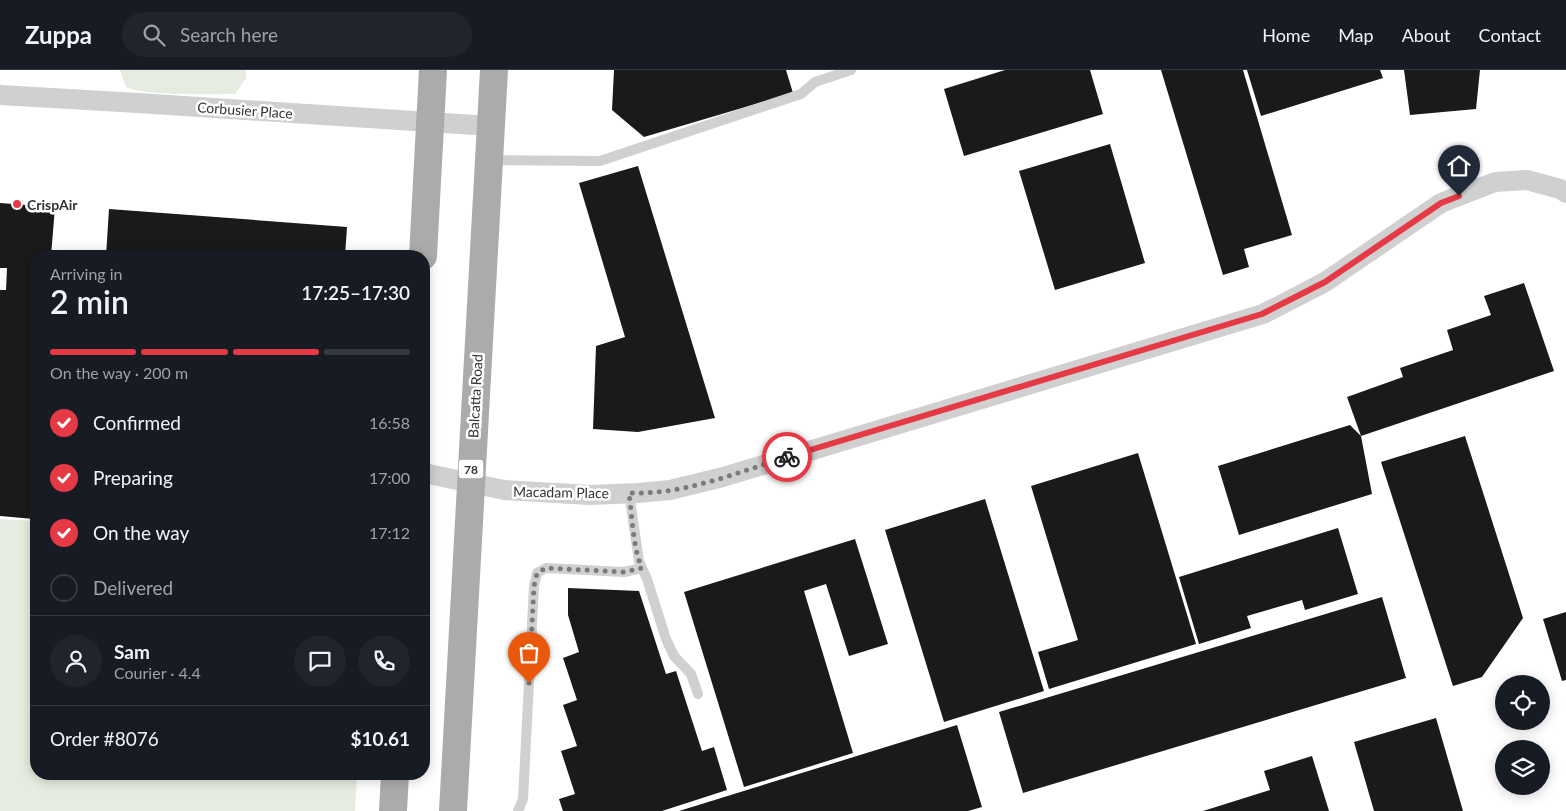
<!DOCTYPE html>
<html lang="en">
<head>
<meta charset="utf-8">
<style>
  body { margin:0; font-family:Lato,sans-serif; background:#20242c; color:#f1f3f6; height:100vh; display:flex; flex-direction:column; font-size:19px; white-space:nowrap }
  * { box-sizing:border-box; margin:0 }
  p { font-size:16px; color:#9ea1a6 }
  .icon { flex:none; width:28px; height:28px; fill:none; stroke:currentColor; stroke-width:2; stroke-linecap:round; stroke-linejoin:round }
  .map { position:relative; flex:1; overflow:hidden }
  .side { position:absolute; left:30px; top:180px; width:400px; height:530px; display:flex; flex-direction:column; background:#171b24; border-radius:20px; box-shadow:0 2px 12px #0003 }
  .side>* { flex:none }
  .fabs { position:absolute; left:1495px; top:605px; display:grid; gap:10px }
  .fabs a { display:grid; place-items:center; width:55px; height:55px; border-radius:50%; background:#171b24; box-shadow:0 2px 12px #0003; font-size:25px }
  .pin { position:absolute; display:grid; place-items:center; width:42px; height:42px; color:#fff; margin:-51px -21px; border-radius:50% 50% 50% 0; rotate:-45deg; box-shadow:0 0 5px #0007 }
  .pin .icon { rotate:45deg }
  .courier { position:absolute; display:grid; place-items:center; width:50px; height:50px; margin:-25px; border:4px solid #e63946; border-radius:50%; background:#fff; color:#222; box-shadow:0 1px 6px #0007 }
  .headline em { font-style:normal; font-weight:600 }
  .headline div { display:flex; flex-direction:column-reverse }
  .headline { display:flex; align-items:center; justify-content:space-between; height:85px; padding:0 20px }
  h1 { font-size:32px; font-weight:600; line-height:38px }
  .bar { display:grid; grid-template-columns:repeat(4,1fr); gap:8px 5px; align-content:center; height:60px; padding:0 20px }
  .bar i { height:6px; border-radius:4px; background:#363941 }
  .bar .active { background:#e63946 }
  .bar p { grid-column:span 4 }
  .line { display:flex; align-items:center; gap:12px; padding:0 20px; border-top:1px solid #363941 }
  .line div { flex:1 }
  .round { display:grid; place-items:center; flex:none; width:52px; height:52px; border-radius:26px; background:#20242c }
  ol { padding:0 20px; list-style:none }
  li { display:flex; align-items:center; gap:15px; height:55px }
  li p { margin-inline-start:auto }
  li .icon { padding:5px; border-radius:50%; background:#e63946; color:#fff; stroke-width:4 }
  li:last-child { color:#9ea1a6 }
  li i { width:28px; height:28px; border:2px solid #363941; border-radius:50% }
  header { display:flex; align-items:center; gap:30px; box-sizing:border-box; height:70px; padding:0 25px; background:#171b24; border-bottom:1px solid #363941 }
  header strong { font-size:24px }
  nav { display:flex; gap:28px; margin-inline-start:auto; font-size:18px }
  .search { width:350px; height:45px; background:#20242c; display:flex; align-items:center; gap:12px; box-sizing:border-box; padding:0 18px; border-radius:28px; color:#9ea1a6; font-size:19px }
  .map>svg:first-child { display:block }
  .green { fill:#e6ecdf }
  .building { fill:#1a1a1a }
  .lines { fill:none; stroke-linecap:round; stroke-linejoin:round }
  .service { stroke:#d0d0d0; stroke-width:10 }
  .minor { stroke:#d0d0d0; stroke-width:20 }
  .primary { stroke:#ababab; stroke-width:28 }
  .done { stroke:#7a7a7a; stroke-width:5; stroke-dasharray:0 9 }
  .route { stroke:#e63946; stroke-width:6 }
  .poi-dot { fill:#e63946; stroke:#fff; stroke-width:2 }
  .labels { text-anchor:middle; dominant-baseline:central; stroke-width:5; stroke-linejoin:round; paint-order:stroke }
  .shield { fill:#fff; stroke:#707070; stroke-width:1 }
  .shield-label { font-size:12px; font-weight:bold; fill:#333 }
  .street-label { font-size:14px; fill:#333; stroke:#fff }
  .poi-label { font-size:14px; font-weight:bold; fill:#333; stroke:#fff; text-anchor:start }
</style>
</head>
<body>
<header>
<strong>Zuppa</strong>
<div class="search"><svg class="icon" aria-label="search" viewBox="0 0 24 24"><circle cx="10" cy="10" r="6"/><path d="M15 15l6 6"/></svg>Search here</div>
<nav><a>Home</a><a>Map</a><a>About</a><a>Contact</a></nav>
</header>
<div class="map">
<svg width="1566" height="741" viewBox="0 0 1566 741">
  <rect width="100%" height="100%" fill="#fff"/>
  <path class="green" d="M120,0H246V8L235,24C212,24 142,26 126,17Z
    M0,449L36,451V704H357L355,741H0Z"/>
  <path class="building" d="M614,0H786L793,23L644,67L612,40Z
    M1005,0H1090L1103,44L964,86L944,19Z
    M1161,0H1243L1292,165L1244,179L1249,197L1223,205Z
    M1247,0H1380L1383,8L1261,46Z
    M1404,0H1480L1476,39L1410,45Z
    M1110,74L1145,193L1055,220L1019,101Z
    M638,96L715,348L638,362L593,359L596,276L625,267L579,113Z
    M0,133L55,137L51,186H36V420L34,449L0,446V220H6L7,198H0Z
    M109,139L347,157L345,186H106Z
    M1524,213L1554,301L1361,366L1372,424L1239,465L1218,396L1350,355L1361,366L1347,327L1403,307L1400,298L1453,280L1447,260L1491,245L1484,226Z
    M1465,366L1523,548L1482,607L1453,616L1381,392Z
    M1138,383L1196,574L1049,619L1038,582L1078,570L1031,416Z
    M985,429L1044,621L944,652L885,460Z
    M1338,458L1358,524L1305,540L1302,530L1247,546L1251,558L1199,574L1179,507Z
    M855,469L888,574L849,586L826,514L804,521L853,683L744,717L684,522Z
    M568,518L639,521L666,604L676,601L702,681L714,677L727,720L662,741H563L559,729L575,724L561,681L577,676L563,635L577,630L563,588L579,582L568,545Z
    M1382,527L1406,608L1023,723L999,642Z
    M1566,542V610L1562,611L1543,549Z
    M1436,648L1463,741H1374L1354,672Z
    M957,655L982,737L968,741H679Z
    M1312,686L1329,741H1203L1270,720L1264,701Z"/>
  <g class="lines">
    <path class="service" d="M490,90L600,91L801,24L815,12L851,0
      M629,423L639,491L647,509L666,569L674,586L691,604L698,624
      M518,741L523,729L534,516L537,503L546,498L624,502L642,498"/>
    <path class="minor" d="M0,25L138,33L490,56
      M424,403L504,420L590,425L638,423L670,420L723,407L1263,244L1325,212L1441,133L1495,112L1527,110L1560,119L1566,123"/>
    <path class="primary" d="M423,186L433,0
      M393,741L395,704
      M453,741L494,0"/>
  </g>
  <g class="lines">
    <path class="done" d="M529,613L534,516L537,503L546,498L624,502L642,498C633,479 632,445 629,423C683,425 736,403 787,387"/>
    <path class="route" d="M787,387L1262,244L1325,212L1441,133L1459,126"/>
  </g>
  <circle class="poi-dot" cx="17" cy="134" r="5"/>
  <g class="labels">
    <rect class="shield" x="458.5" y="389.5" width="25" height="19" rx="4"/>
    <g class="shield-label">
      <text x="471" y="399">78</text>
    </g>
    <g class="street-label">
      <text transform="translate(245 40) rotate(4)">Corbusier Place</text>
      <text transform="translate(475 326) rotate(-87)">Balcatta Road</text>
      <text transform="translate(561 422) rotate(1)">Macadam Place</text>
    </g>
    <g class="poi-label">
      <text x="27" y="134">CrispAir</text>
    </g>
  </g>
</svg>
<div class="fabs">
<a><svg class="icon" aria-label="locate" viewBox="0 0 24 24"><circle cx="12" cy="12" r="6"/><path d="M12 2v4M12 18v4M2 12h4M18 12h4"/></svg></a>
<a><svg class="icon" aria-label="layers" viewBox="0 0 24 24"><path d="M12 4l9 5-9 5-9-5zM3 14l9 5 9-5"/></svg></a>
</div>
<div class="pin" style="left:529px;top:613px;background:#ea580c"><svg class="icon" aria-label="bag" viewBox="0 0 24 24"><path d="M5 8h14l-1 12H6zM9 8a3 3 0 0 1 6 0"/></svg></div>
<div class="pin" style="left:1459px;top:126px;background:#1f2937"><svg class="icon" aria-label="home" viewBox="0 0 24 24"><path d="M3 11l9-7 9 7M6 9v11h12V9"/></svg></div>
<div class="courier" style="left:787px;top:387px"><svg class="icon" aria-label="bike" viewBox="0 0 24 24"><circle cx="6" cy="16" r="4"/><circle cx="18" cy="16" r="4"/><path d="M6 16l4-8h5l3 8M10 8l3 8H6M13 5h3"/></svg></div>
<section class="side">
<div class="headline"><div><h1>2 min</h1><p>Arriving in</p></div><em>17:25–17:30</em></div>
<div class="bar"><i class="active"></i><i class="active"></i><i class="active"></i><i></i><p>On the way · 200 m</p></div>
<ol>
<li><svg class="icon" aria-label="check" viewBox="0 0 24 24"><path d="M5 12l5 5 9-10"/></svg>Confirmed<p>16:58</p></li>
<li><svg class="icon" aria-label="check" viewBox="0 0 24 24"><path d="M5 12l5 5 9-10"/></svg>Preparing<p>17:00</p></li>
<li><svg class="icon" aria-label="check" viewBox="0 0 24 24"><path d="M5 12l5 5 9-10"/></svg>On the way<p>17:12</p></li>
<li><i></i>Delivered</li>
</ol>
<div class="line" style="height:90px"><a class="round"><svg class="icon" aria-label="person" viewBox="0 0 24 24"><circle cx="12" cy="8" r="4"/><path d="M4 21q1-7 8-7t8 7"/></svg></a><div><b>Sam</b><p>Courier · 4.4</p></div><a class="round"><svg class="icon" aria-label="chat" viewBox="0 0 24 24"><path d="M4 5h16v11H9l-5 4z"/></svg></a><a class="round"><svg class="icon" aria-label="phone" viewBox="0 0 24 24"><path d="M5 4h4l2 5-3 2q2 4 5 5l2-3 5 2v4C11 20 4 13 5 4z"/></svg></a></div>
<div class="line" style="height:65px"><div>Order #8076</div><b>$10.61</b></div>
</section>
</div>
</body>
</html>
